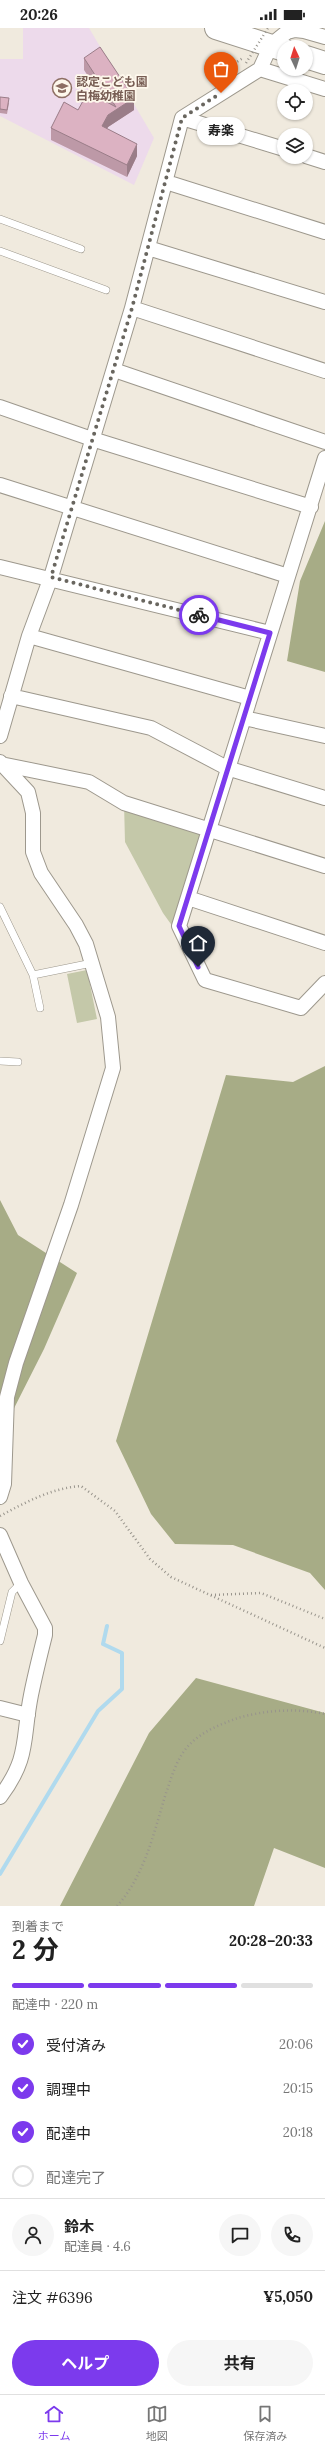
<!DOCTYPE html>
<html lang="ja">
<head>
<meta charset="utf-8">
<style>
  body { margin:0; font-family:Lora,"Noto Sans JP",serif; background:#f6f6f6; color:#222; height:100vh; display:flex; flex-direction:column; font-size:15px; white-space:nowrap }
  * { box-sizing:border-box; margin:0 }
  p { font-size:13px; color:#767676 }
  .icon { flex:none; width:22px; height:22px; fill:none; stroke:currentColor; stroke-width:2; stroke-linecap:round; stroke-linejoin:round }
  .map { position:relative; height:1878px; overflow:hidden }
  .drawer { display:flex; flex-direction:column; background:#fff; flex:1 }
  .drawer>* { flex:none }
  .needle { width:26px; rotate:356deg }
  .tools { position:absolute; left:277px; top:12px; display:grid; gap:8px }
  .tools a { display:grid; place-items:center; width:36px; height:36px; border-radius:50%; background:#fff; box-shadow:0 1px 3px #0004; font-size:20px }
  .pin { position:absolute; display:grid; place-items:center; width:34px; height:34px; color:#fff; margin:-41px -17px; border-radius:50% 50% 50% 0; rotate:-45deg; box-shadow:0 0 4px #0007 }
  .pin .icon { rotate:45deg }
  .courier { position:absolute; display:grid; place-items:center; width:40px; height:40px; margin:-20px; border:3px solid #7c3aed; border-radius:50%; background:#fff; color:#222; box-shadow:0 1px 5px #0007 }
  .bubble { position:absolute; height:28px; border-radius:14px; background:#fff; box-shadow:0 1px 3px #0004; font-size:13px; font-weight:700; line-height:28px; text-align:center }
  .headline em { font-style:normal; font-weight:700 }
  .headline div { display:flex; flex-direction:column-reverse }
  .headline { display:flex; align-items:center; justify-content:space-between; height:68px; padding:0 12px }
  h1 { font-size:26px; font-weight:700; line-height:30px }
  .bar { display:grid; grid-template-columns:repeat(4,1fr); gap:6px 4px; align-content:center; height:48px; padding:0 12px }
  .bar i { height:5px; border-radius:3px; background:#e0e0e0 }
  .bar .current { background:#7c3aed }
  .bar p { grid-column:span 4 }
  .line { display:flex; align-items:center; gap:10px; padding:0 12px; border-top:1px solid #e0e0e0 }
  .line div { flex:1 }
  .round { display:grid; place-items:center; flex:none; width:42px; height:42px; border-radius:21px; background:#f6f6f6 }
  ol { padding:0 12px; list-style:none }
  li { display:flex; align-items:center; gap:12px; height:44px }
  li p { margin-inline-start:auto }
  li .icon { padding:4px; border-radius:50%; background:#7c3aed; color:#fff; stroke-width:4 }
  li:last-child { color:#767676 }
  li i { width:22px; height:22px; border:2px solid #e0e0e0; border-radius:50% }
  .action { display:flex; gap:8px; margin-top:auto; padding:8px 12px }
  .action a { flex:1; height:46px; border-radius:24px; background:#7c3aed; color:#fff; font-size:16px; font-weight:700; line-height:46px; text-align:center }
  .action a+a { background:#f6f6f6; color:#222 }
  .status { display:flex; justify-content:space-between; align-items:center; height:28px; padding:0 20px; background:#fff; direction:ltr }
  .status svg { height:11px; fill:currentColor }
  .tab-bar { display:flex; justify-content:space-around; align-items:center; height:56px; border-top:1px solid #e0e0e0; background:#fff; font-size:11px; color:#767676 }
  .tab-bar a { display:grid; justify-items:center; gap:2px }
  .tab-bar .current { color:#7c3aed }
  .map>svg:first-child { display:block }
  .education { fill:#eddaeb }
  .green { fill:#c4c8a9 }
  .forest { fill:#a7ac86 }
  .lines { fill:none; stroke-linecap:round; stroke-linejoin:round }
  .stream { stroke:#b0daee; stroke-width:4 }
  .service-casing { stroke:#9d988d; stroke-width:8 }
  .minor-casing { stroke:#9d988d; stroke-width:16 }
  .primary-casing { stroke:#9d988d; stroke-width:24 }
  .path { stroke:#98948c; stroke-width:2.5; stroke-dasharray:1 3; stroke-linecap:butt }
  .service { stroke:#fff; stroke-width:7 }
  .minor { stroke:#fff; stroke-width:14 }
  .primary { stroke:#fff; stroke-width:22 }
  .path-bridge { stroke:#98948c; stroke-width:2.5; stroke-dasharray:1 3; stroke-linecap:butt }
  .wall { fill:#bd99a7 }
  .shaded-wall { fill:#9a7d88 }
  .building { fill:#dcb2c2; stroke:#9a7d88 }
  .done { stroke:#69665f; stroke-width:4; stroke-dasharray:0 7.2 }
  .route { stroke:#7c3aed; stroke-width:5 }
  .labels { text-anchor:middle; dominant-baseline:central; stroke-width:3.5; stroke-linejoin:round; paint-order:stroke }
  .education-label { font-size:12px; font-weight:bold; fill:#785e54; stroke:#fef8ec; text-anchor:start }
</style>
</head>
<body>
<div class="status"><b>20:26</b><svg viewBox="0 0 49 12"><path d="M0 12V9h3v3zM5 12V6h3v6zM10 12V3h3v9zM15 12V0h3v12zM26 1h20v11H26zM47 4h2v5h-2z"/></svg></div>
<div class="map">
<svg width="325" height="1878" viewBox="0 0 325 1878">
  <rect width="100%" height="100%" fill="#f0eade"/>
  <path class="education" d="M23,0H89L154,110L134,157L0,88V31H23Z"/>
  <path class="green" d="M124,775L201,806L173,899L163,885L125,814Z
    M87,942L97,991L77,995L67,946Z"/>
  <path class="forest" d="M325,493V644L287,633L300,553Z
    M325,1038V1562L310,1545L233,1517L175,1516L151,1486L116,1413L226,1047L293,1054Z
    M0,1172L18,1207L77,1245L44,1321L0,1408Z
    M196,1650L325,1685V1840L274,1820L254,1878H60L149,1705Z"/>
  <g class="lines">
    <path class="stream" d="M0,1846L98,1683L122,1661V1625L103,1616L107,1598"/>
    <defs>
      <path id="service" d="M0,191L81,221
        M0,223L106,262
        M0,879L33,947L40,980
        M33,947L92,935
        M0,1033L18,1034
        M0,1613L12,1564L21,1555"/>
      <path id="minor" d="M260,41L325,61
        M182,90L284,121
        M306,128L325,134
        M166,154L325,204
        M148,220L325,274
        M132,280L325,343
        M114,342L325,414
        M0,379L92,411L311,479
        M325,430L179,898L205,952L301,980L325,955
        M0,457L288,548
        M0,539L270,605
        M29,608L250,670
        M11,668L151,700L227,740L325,770
        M244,690L325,708
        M0,708L29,608L51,549L132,280L182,90L260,41L271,17L287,4L295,2L304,3L325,9
        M0,734L28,764L33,785V824L41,845L76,897L86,916L108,989L113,1040L71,1177L16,1335L7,1369L4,1456L0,1469
        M1,736L89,754L124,775L325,838
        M188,870L325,915
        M0,1507L21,1555L45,1600V1607C40,1627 35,1647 31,1667C22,1712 30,1729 0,1769
        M0,1680L28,1687"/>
      <path id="primary" d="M216,0L284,22
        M306,29L325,35"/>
    </defs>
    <use href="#service" class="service-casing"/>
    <use href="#minor" class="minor-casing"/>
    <use href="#primary" class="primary-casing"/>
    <path class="path" d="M236,41L232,37L243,30
      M0,1488C26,1474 52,1460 81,1458L115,1483L150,1531L171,1549L325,1620
      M211,1567L261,1565L325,1591
      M117,1878C145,1847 154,1804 166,1765C172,1748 177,1729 190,1716C203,1703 221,1696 238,1690C265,1682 297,1680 325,1686"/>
    <use href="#service" class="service"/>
    <use href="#minor" class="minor"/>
    <use href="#primary" class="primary"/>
    <path class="path-bridge" d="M246,35L268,0"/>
  </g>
  <path class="wall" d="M84,30L134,82L108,99L107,101L137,128L127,149L51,112V100L78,82L104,72L84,42Z
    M0,69L9,75L7,86L0,85Z"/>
  <path class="shaded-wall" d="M134,70V82L108,99L102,110V98L108,87Z
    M137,116V128L127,149V137Z"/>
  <path class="building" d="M100,19L134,70L108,87L102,98L137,116L127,137L51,100L64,74L78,82L88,64L116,79L84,30Z
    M0,69L9,70L7,82L0,81Z"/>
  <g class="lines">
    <path class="done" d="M199,587L51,549L132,280L182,90L221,65"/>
    <path class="route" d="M198,939L179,898L270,605L199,587"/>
  </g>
  <defs>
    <symbol id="school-ring" viewBox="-11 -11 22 22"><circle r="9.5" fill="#fef8ec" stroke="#8d6e63" stroke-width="1.5"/><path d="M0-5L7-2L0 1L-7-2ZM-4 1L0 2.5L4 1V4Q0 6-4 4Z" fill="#8d6e63"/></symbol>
  </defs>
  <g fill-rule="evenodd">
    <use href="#school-ring" x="51" y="49" width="22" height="22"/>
  </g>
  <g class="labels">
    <g class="education-label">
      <text x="76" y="53">認定こども園<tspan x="76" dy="14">白梅幼稚園</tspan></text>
    </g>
  </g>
</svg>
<div class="tools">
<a><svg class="needle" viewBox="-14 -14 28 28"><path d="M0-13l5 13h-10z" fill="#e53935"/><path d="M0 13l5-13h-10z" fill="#767676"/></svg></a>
<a><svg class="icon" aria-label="locate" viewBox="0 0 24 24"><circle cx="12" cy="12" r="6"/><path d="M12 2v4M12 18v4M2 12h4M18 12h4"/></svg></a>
<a><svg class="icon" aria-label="layers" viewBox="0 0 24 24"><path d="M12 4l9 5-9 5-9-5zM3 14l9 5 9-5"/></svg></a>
</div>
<div class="pin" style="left:221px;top:65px;background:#ea580c"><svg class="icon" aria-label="bag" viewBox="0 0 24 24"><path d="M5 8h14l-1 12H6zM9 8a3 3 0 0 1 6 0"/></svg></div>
<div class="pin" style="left:198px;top:939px;background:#1f2937"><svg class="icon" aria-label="home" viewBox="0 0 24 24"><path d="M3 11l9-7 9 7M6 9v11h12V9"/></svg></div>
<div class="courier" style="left:199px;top:587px"><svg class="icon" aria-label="bike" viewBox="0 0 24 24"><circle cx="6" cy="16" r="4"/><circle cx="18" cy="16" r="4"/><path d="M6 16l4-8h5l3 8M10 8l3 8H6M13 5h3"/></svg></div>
<div class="bubble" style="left:197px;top:89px;width:48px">寿楽</div>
</div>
<section class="drawer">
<div class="headline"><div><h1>2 分</h1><p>到着まで</p></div><em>20:28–20:33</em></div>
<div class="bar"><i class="current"></i><i class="current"></i><i class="current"></i><i></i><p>配達中 · 220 m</p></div>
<ol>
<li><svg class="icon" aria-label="check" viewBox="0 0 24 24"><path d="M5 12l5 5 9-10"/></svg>受付済み<p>20:06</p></li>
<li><svg class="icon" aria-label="check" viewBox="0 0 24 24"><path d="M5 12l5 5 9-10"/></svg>調理中<p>20:15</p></li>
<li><svg class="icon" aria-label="check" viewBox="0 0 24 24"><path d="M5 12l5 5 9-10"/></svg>配達中<p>20:18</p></li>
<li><i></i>配達完了</li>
</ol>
<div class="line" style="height:72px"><a class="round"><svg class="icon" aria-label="person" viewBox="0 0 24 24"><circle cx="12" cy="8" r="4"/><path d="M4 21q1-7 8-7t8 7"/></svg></a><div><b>鈴木</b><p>配達員 · 4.6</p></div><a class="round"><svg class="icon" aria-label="chat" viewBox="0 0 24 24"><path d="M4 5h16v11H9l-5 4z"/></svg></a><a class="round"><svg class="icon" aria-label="phone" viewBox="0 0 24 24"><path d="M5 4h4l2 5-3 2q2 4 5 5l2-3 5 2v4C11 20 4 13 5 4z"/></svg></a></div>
<div class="line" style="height:52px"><div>注文 #6396</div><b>¥5,050</b></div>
<div class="action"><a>ヘルプ</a><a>共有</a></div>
</section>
<nav class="tab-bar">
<a class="current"><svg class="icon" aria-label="home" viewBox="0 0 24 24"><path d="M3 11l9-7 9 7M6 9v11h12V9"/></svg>ホーム</a>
<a><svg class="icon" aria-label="map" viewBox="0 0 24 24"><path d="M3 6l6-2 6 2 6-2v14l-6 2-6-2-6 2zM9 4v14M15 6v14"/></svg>地図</a>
<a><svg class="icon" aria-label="saved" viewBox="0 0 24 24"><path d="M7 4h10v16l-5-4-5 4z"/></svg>保存済み</a>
</nav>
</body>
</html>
